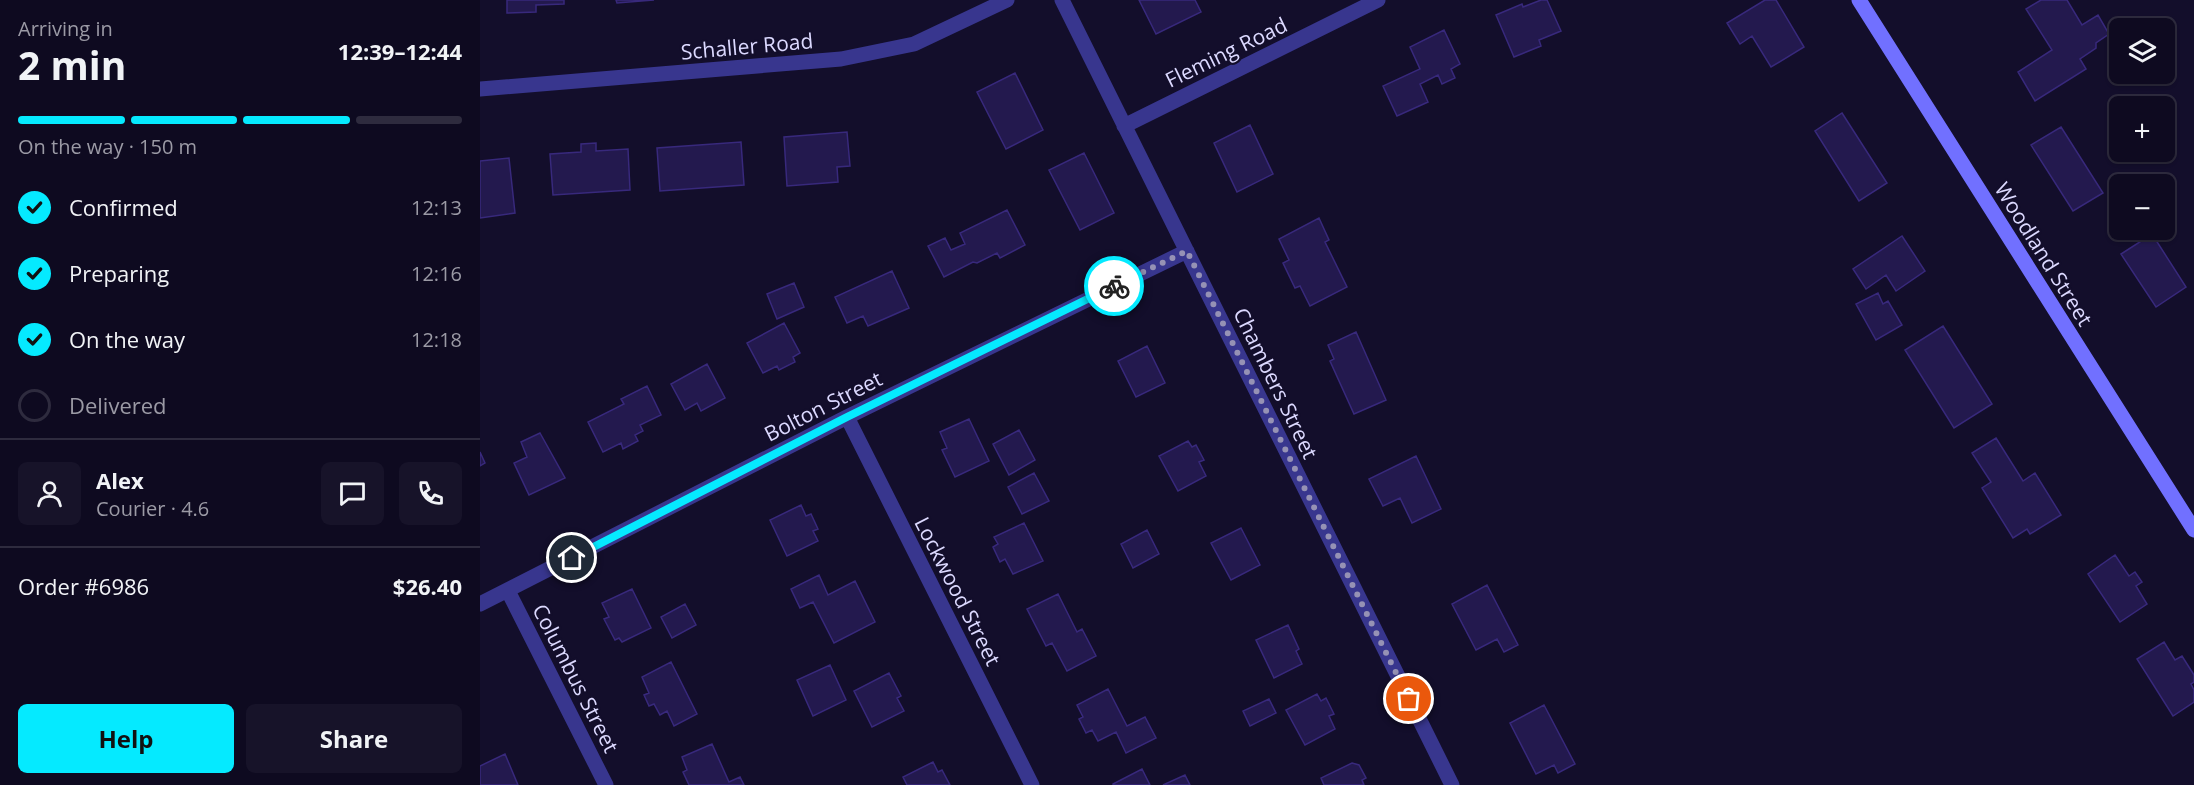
<!DOCTYPE html>
<html lang="en">
<head>
<meta charset="utf-8">
<style>
  body { margin:0; font-family:"Open Sans",sans-serif; background:#171329; color:#f1f3f6; height:100vh; display:flex; flex-direction:column; font-size:22px; white-space:nowrap }
  * { box-sizing:border-box; margin:0 }
  p { font-size:20px; color:#9b9aa5 }
  .icon { flex:none; width:33px; height:33px; fill:none; stroke:currentColor; stroke-width:2; stroke-linecap:round; stroke-linejoin:round }
  .map { position:relative; flex:1; overflow:hidden }
  .details { display:flex; flex-direction:column; background:#0e0a20; width:480px }
  .details>* { flex:none }
  .fabs { position:absolute; left:1629px; top:18px; display:grid; gap:12px }
  .fabs a { display:grid; place-items:center; width:66px; height:66px; border-radius:9px; background:#0e0a20; box-shadow:0 2px 4px #0004,0 0 0 2px #2e2b3e; font-size:30px }
  .pin { position:absolute; display:grid; place-items:center; width:51px; height:51px; color:#fff; margin:-26px; border:3px solid #fff; border-radius:50%; box-shadow:0 2px 6px #0007 }
  .courier { position:absolute; display:grid; place-items:center; width:60px; height:60px; margin:-30px; border:4px solid #05eaff; border-radius:50%; background:#fff; color:#222; box-shadow:0 2px 8px #0007 }
  .summary em { font-style:normal; font-weight:700 }
  .summary div { display:flex; flex-direction:column-reverse }
  .summary { display:flex; align-items:center; justify-content:space-between; height:102px; padding:0 18px }
  h1 { font-size:39px; font-weight:700; line-height:45px }
  .bar { display:grid; grid-template-columns:repeat(4,1fr); gap:9px 6px; align-content:center; height:72px; padding:0 18px }
  .bar i { height:8px; border-radius:4px; background:#2e2b3e }
  .bar .selected { background:#05eaff }
  .bar p { grid-column:span 4 }
  .line { display:flex; align-items:center; gap:15px; padding:0 18px; border-top:2px solid #2e2b3e }
  .line div { flex:1 }
  .round { display:grid; place-items:center; flex:none; width:63px; height:63px; border-radius:9px; background:#171329 }
  ol { padding:0 18px; list-style:none }
  li { display:flex; align-items:center; gap:18px; height:66px }
  li p { margin-inline-start:auto }
  li .icon { padding:6px; border-radius:50%; background:#05eaff; color:#111; stroke-width:4 }
  li:last-child { color:#9b9aa5 }
  li i { width:33px; height:33px; border:3px solid #2e2b3e; border-radius:50% }
  .primary-button { display:flex; gap:12px; margin-top:auto; padding:12px 18px }
  .primary-button a { flex:1; height:69px; border-radius:9px; background:#05eaff; color:#111; font-size:24px; font-weight:700; line-height:69px; text-align:center }
  .primary-button a+a { background:#171329; color:#f1f3f6 }
  main { display:flex; flex:1; min-height:0 }
  .map>svg:first-child { display:block }
  .building { fill:#23194e; stroke:#38297c; stroke-width:1.5 }
  .lines { fill:none; stroke-linecap:round; stroke-linejoin:round }
  .street { stroke:#38368e; stroke-width:15 }
  .secondary { stroke:#7170ff; stroke-width:15 }
  .done { stroke:#9692b5; stroke-width:6; stroke-dasharray:0 10.8 }
  .route { stroke:#05eaff; stroke-width:8 }
  .labels { text-anchor:middle; dominant-baseline:central; stroke-width:4.5; stroke-linejoin:round; paint-order:stroke }
  .street-label { font-size:21px; fill:#dcd9ff; stroke:#130e2b }
</style>
</head>
<body>
<main>
<section class="details">
<div class="summary"><div><h1>2 min</h1><p>Arriving in</p></div><em>12:39–12:44</em></div>
<div class="bar"><i class="selected"></i><i class="selected"></i><i class="selected"></i><i></i><p>On the way · 150 m</p></div>
<ol>
<li><svg class="icon" aria-label="check" viewBox="0 0 24 24"><path d="M5 12l5 5 9-10"/></svg>Confirmed<p>12:13</p></li>
<li><svg class="icon" aria-label="check" viewBox="0 0 24 24"><path d="M5 12l5 5 9-10"/></svg>Preparing<p>12:16</p></li>
<li><svg class="icon" aria-label="check" viewBox="0 0 24 24"><path d="M5 12l5 5 9-10"/></svg>On the way<p>12:18</p></li>
<li><i></i>Delivered</li>
</ol>
<div class="line" style="height:108px"><a class="round"><svg class="icon" aria-label="person" viewBox="0 0 24 24"><circle cx="12" cy="8" r="4"/><path d="M4 21q1-7 8-7t8 7"/></svg></a><div><b>Alex</b><p>Courier · 4.6</p></div><a class="round"><svg class="icon" aria-label="chat" viewBox="0 0 24 24"><path d="M4 5h16v11H9l-5 4z"/></svg></a><a class="round"><svg class="icon" aria-label="phone" viewBox="0 0 24 24"><path d="M5 4h4l2 5-3 2q2 4 5 5l2-3 5 2v4C11 20 4 13 5 4z"/></svg></a></div>
<div class="line" style="height:78px"><div>Order #6986</div><b>$26.40</b></div>
<div class="primary-button"><a>Help</a><a>Share</a></div>
</section>
<div class="map">
<svg width="1714" height="785" viewBox="0 0 1714 785">
  <rect width="100%" height="100%" fill="#130e2b"/>
  <path class="building" d="M27,0H84V4L56,5V12L27,13Z
    M136,0H174L137,3Z
    M659,0H715L721,12L676,34Z
    M1061,0H1067L1081,31L1059,40L1061,46L1034,57L1016,15L1042,4L1043,7Z
    M1285,0H1296L1324,47L1291,67L1272,36L1260,44L1247,23Z
    M1561,0H1587L1602,25L1618,15L1629,34L1616,43V48L1600,59L1606,69L1555,101L1538,72L1572,50L1546,9Z
    M964,30L980,64L971,69L975,78L962,84L958,75L940,84L948,102L917,116L903,86L940,69L930,47Z
    M535,73L563,130L526,149L497,92Z
    M1362,113L1407,183L1379,201L1335,131Z
    M770,125L793,174L757,192L734,143Z
    M1581,127L1623,193L1593,211L1551,145Z
    M367,132L370,166L357,167L358,182L307,186L304,137Z
    M261,142L264,185L180,191L177,148Z
    M116,143V151L148,149L150,190L73,195L70,154L101,152V144Z
    M604,153L634,213L600,230L569,170Z
    M29,158L35,213L0,218V161Z
    M527,210L545,245L520,258L517,253L497,263L493,262L464,277L448,246L465,238L471,250L485,244L480,233Z
    M839,218L849,240L845,242L867,287L830,306L820,286L815,288L803,263L809,260L799,239Z
    M1672,234L1706,287L1676,307L1641,254Z
    M1422,236L1445,271L1416,291L1406,275L1386,289L1373,269Z
    M412,271L429,308L388,326L383,316L367,323L355,297Z
    M314,283L324,307L297,319L287,294Z
    M1398,293L1403,304L1408,301L1422,325L1396,340L1376,304Z
    M304,323L320,353L313,357L315,362L299,370L297,366L283,373L267,343Z
    M1463,326L1512,404L1474,428L1425,350Z
    M876,332L906,400L874,414L850,361L854,359L848,345Z
    M667,346L685,383L656,397L638,361Z
    M227,364L245,398L221,411L217,403L205,410L191,384Z
    M167,386L181,415L160,425L163,431L155,435L158,441L143,449L141,443L123,452L108,422L144,404L141,399Z
    M489,419L509,461L475,477L462,450L467,448L460,432Z
    M539,430L555,460L529,475L513,444Z
    M60,433L85,478L49,495L34,463L47,457L41,442Z
    M1516,438L1543,481L1555,473L1581,515L1550,534L1547,529L1533,538L1502,488L1511,482L1492,453Z
    M708,441L712,447L716,445L724,460L719,462L726,476L698,491L679,456Z
    M0,452L5,463L0,466Z
    M936,456L961,509L932,523L920,498L903,506L889,479Z
    M554,473L569,501L542,514L528,487Z
    M321,505L326,516L331,514L338,529L333,531L338,541L307,556L290,520Z
    M544,523L563,561L533,574L525,559L520,562L513,547L518,544L514,537Z
    M761,528L780,565L751,580L731,543Z
    M667,530L679,554L653,568L641,544Z
    M1635,555L1649,576L1655,572L1662,582L1656,586L1667,604L1640,622L1608,574Z
    M339,575L348,595L375,581L395,622L354,643L333,602L320,608L311,589Z
    M1007,585L1038,645L1024,652L1017,639L996,650L972,604Z
    M152,589L171,628L142,642L139,638L135,640L124,619L129,617L122,603Z
    M578,594L597,632L602,629L616,656L587,671L572,643L566,646L547,609Z
    M205,604L216,625L192,638L181,617Z
    M808,625L819,649L816,651L822,664L794,678L776,640Z
    M1684,642L1695,660L1702,656L1714,675V682L1711,684L1714,690V702L1693,716L1657,659Z
    M191,662L217,714L194,726L187,711L180,715L174,704L169,706L164,695L169,693L162,677Z
    M350,665L366,700L333,716L317,680Z
    M409,673L421,696L417,698L424,711L392,727L374,691Z
    M628,689L647,726L665,717L676,738L646,753L636,732L618,741L612,730L606,733L599,719L603,717L597,705Z
    M837,694L841,701L846,698L854,714L849,716L855,729L825,745L806,710Z
    M789,699L796,713L770,726L763,711Z
    M1064,705L1095,764L1078,773L1074,765L1056,774L1030,723Z
    M232,744L249,782L260,777L264,785H209L203,772L207,770L202,757Z
    M25,754L38,785H0V766Z
    M453,762L458,772L462,770L470,785H427L423,777Z
    M872,763L879,765L886,778L882,780L884,785H844L841,778Z
    M662,769L670,785H633V784Z
    M705,775L710,785H683Z"/>
  <g class="lines">
    <path class="street" d="M582,0L972,785
      M0,89L361,59L434,44L527,0
      M644,126L898,0
      M367,417L552,785
      M28,591L126,785
      M0,604L367,417L707,251"/>
    <path class="secondary" d="M1379,0L1714,530"/>
  </g>
  <g class="lines">
    <path class="done" d="M634,286L707,251L929,699"/>
    <path class="route" d="M92,558L367,417L634,286"/>
  </g>
  <g class="labels">
    <g class="street-label">
      <text transform="translate(267 46) rotate(-5)">Schaller Road</text>
      <text transform="translate(746 52) rotate(-26)">Fleming Road</text>
      <text transform="translate(1564 254) rotate(58)">Woodland Street</text>
      <text transform="translate(796 383) rotate(64)">Chambers Street</text>
      <text transform="translate(343 406) rotate(-27)">Bolton Street</text>
      <text transform="translate(478 591) rotate(63)">Lockwood Street</text>
      <text transform="translate(96 678) rotate(63)">Columbus Street</text>
    </g>
  </g>
</svg>
<div class="fabs">
<a><svg class="icon" aria-label="layers" viewBox="0 0 24 24"><path d="M12 4l9 5-9 5-9-5zM3 14l9 5 9-5"/></svg></a>
<a>+</a>
<a>−</a>
</div>
<div class="pin" style="left:929px;top:699px;background:#ea580c"><svg class="icon" aria-label="bag" viewBox="0 0 24 24"><path d="M5 8h14l-1 12H6zM9 8a3 3 0 0 1 6 0"/></svg></div>
<div class="pin" style="left:92px;top:558px;background:#1f2937"><svg class="icon" aria-label="home" viewBox="0 0 24 24"><path d="M3 11l9-7 9 7M6 9v11h12V9"/></svg></div>
<div class="courier" style="left:634px;top:286px"><svg class="icon" aria-label="bike" viewBox="0 0 24 24"><circle cx="6" cy="16" r="4"/><circle cx="18" cy="16" r="4"/><path d="M6 16l4-8h5l3 8M10 8l3 8H6M13 5h3"/></svg></div>
</div>
</main>
</body>
</html>
